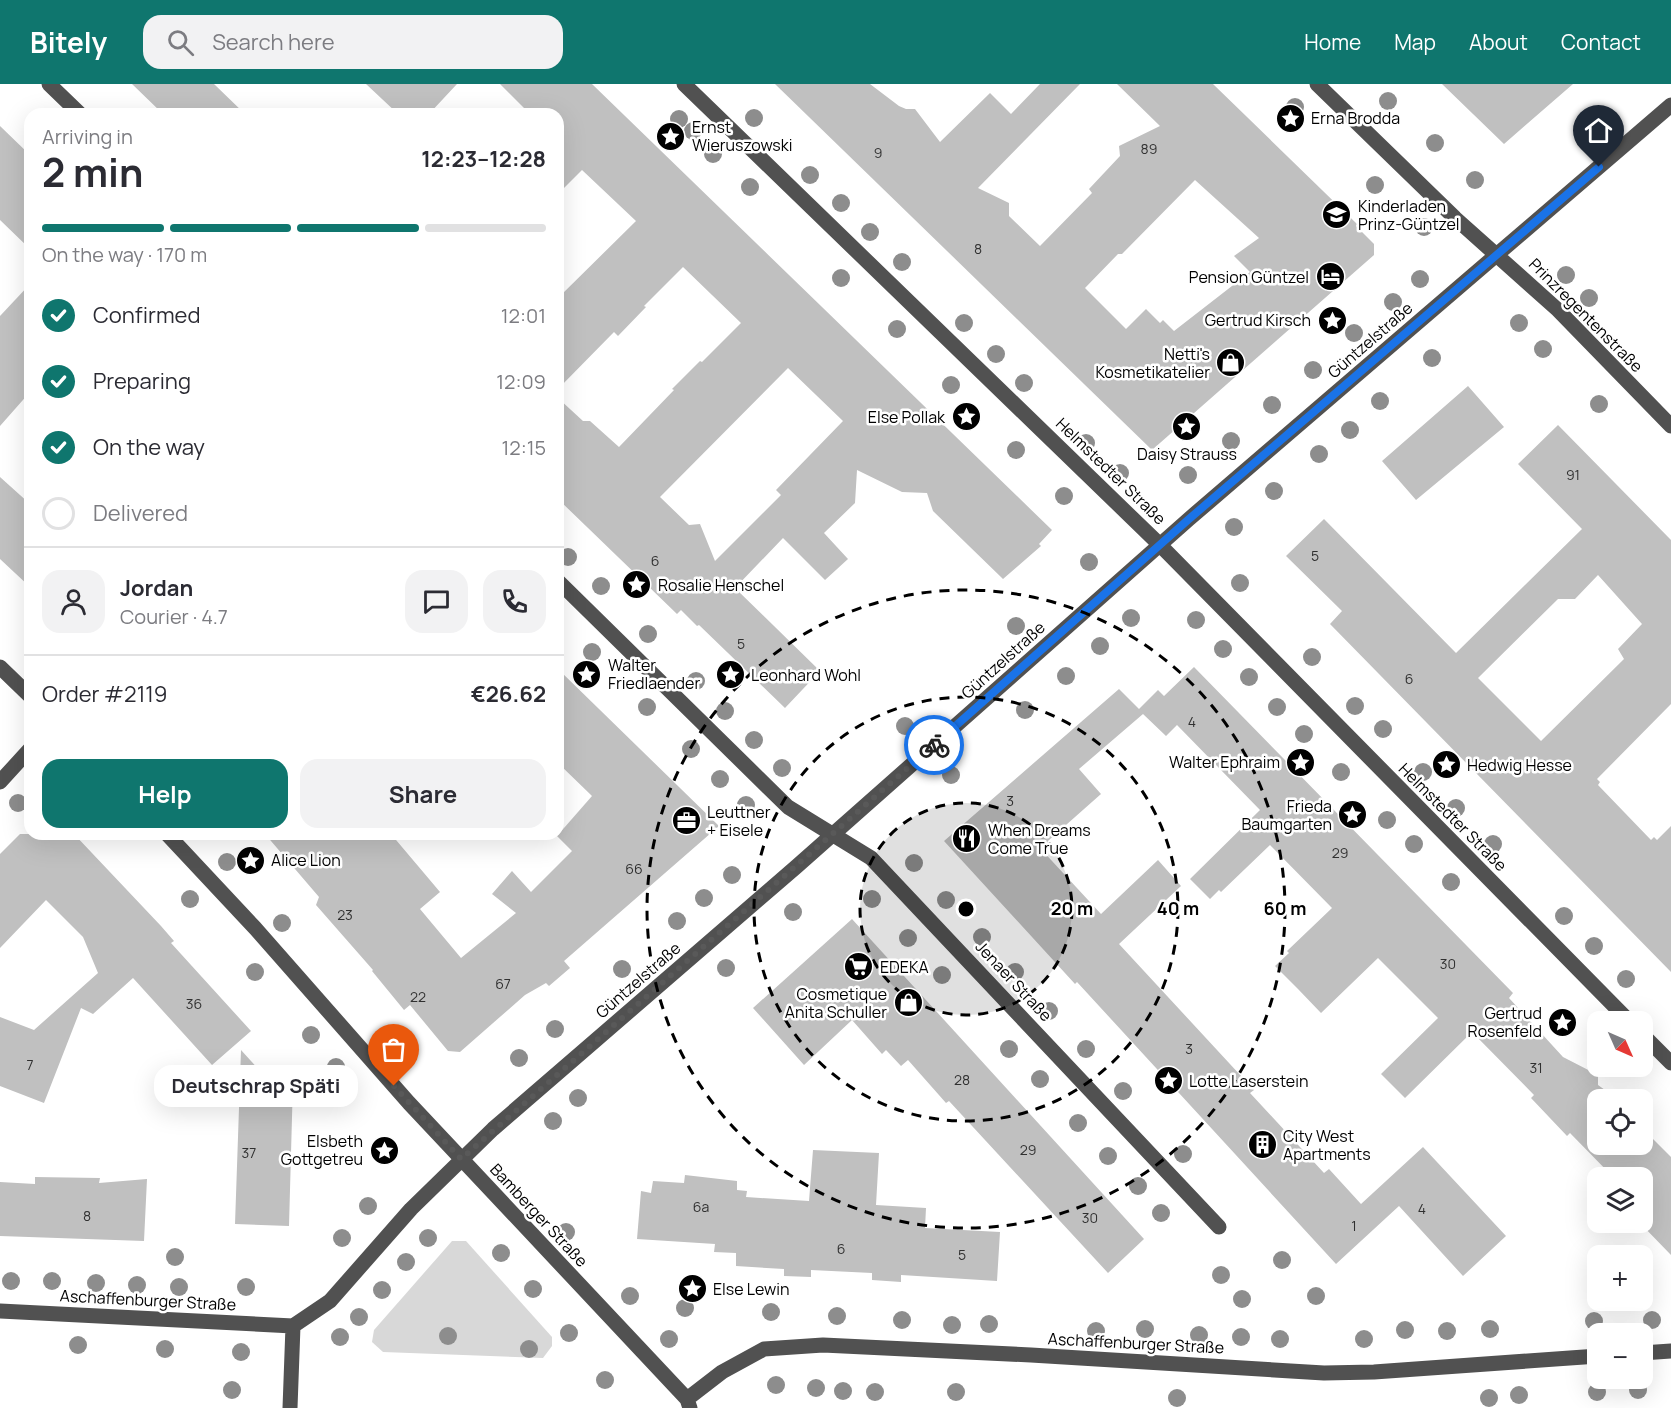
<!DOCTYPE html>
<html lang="en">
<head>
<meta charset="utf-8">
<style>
  body { margin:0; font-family:Manrope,sans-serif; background:#f2f2f3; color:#2b2b33; height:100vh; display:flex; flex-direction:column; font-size:22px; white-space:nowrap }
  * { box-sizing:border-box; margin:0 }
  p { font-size:20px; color:#7c7c81 }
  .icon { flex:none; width:33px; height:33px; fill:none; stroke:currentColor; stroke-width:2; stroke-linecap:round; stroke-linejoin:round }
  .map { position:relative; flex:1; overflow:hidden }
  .panel { position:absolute; left:24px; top:24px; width:540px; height:732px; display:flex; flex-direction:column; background:#fff; border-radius:18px; box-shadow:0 6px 24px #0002 }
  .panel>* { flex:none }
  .needle { width:39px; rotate:135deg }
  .fabs { position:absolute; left:1587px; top:927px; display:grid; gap:12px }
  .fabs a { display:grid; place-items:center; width:66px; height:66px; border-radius:12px; background:#fff; box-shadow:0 6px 24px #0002; font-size:30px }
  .pin { position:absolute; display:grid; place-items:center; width:51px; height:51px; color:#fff; margin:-62px -26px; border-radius:50% 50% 50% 0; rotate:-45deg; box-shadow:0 0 6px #0007 }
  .pin .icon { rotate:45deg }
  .courier { position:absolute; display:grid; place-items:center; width:60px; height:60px; margin:-30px; border:4px solid #1a73e8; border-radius:50%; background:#fff; color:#222; box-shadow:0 2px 8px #0007 }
  .bubble { position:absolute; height:42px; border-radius:18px; background:#fff; box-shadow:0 6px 24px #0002; font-size:20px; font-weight:700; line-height:42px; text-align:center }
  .headline em { font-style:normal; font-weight:700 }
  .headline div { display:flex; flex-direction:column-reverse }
  .headline { display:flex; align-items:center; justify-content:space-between; height:102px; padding:0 18px }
  h1 { font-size:39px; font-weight:700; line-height:45px }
  .bar { display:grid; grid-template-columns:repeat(4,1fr); gap:9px 6px; align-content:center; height:72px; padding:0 18px }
  .bar i { height:8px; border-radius:4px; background:#e1e1e2 }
  .bar .on { background:#0f766e }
  .bar p { grid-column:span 4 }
  .line { display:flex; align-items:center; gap:15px; padding:0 18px; border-top:2px solid #e1e1e2 }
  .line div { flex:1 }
  .round { display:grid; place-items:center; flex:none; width:63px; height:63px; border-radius:18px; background:#f2f2f3 }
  ol { padding:0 18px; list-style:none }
  li { display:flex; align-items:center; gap:18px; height:66px }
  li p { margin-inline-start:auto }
  li .icon { padding:6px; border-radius:50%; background:#0f766e; color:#fff; stroke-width:4 }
  li:last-child { color:#7c7c81 }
  li i { width:33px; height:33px; border:3px solid #e1e1e2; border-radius:50% }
  .primary-button { display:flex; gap:12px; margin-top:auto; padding:12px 18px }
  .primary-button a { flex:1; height:69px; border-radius:18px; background:#0f766e; color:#fff; font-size:24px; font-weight:700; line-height:69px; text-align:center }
  .primary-button a+a { background:#f2f2f3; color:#2b2b33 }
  header { display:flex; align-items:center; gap:36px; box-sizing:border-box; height:84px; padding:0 30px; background:#0f766e; color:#fff }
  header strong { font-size:28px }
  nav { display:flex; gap:33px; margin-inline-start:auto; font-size:21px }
  .search { width:420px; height:54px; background:#f2f2f3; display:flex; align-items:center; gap:15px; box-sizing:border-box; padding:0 21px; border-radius:18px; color:#7c7c81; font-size:22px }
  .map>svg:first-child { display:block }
  .green { fill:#d8d8d8 }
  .building { fill:#c0c0c0; fill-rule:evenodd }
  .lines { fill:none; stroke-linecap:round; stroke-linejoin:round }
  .minor { stroke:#515151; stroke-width:15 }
  .tree { fill:#8d8d8d }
  .done { stroke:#595959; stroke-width:6; stroke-dasharray:0 10.8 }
  .route { stroke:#1a73e8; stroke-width:8 }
  .ring { fill:none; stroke:#000; stroke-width:3; stroke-dasharray:10 8 }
  .labels { text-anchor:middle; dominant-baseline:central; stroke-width:5; stroke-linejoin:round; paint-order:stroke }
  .number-label { font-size:14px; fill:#303030 }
  .poi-label { font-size:16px; fill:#000; stroke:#fff; text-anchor:start }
  .street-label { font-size:16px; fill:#000; stroke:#fff }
  .centre { fill:#000; stroke:#fff; stroke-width:3 }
  .ring-label { font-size:18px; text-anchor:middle; font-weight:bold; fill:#000; stroke:#fff; stroke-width:5; stroke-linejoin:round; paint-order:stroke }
</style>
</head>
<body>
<header>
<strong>Bitely</strong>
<div class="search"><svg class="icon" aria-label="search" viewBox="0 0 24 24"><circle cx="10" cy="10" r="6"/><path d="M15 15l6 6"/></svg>Search here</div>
<nav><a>Home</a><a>Map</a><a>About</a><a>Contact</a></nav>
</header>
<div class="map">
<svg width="1671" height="1324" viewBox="0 0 1671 1324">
  <rect width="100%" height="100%" fill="#fff"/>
  <path class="green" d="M452,1157H466L552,1253V1262L543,1274L383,1268L372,1258L374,1246Z"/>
  <path class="building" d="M132,0H214L245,30H163Z
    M366,0H457L429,30H398Z
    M500,0H592L1052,446L1039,460L1041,462L1003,495L933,427L927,409L902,408L857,386L855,419L824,449L848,475L825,496L783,454L735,504L820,587L785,624L699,541L697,542L681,526L677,530L558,415V314L583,337H590L619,363L674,306L672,305L700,277L702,278L741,239L683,183L644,222L646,223L618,252L614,248L558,305V214L636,137L582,86L558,110V30H530ZM788,284L843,337L776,406L781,411L715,477L700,440L689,441L660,413Z
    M775,0H870L899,22L906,25H915L940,58L990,9L1011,30L1040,0H1080L978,104L1009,119V132L1040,162L1092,109L1089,105L1120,72L1119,62L1160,42L1117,0H1213L1357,140L1356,142L1374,160V171L1152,366ZM1195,96L1259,154L1234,172L1250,188L1174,247L1163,236L1160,239L1146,225L1126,245L1085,204L1118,170H1122Z
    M1442,0H1573L1504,60Z
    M0,42L30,71V165L0,136Z
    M30,200V308L0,342V232Z
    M1468,302L1504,343L1416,416L1382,377Z
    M1558,341L1671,456V620L1597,695L1600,698L1598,701L1651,756L1654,753L1657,756L1671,742V888L1330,540L1342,527L1286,472L1324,435L1456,569L1582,445L1518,380ZM1598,491L1642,540L1618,565L1624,575L1541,657L1478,594L1558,515H1575Z
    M0,393L30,420V503L0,475Z
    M1194,583L1513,909L1509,914L1563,973L1598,991V1001L1605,1006L1615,1016H1598V1060H1642V1044L1671,1073V1171L1639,1138H1642V1094H1614L1570,1049L1567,1052L1531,1014L1534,1011L1472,948L1405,1014L1381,990L1438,934L1378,874L1321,929L1298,905L1275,882L1289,869L1287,867L1332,824L1270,761L1221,808L1219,806L1210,815L1190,795L1260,726L1177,641L1166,652L1143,630L1079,685L1101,710L1040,764L1101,830L1158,776L1181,802L1119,860L1254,1006L1250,1009L1324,1089L1329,1085L1361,1120L1423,1063L1506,1152L1463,1192L1399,1122L1336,1180L1077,898L1075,900L944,757L1119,605L1139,625L1158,606L1164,612Z
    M558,585L719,742L564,877L570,884L549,902L546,899L525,911L460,968L448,967L410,921L404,926L372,887L373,886L316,821L319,813L265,750H391L440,808L420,825L461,874L516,829L492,810L512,787L531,808L572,767L557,752L592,712L558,679Z
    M20,750H74L161,842L174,857L171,859L251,947L212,981L133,894L93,930L81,924L44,1019L0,1002V933L34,946L98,889L83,853L46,816L0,864V770Z
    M852,835L1144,1155L1108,1189L949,1017L946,1019L908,976L901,982L886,966L882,970L852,936L804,981L753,924Z
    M241,966L269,997H293L289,1142L235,1140Z
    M813,1066L879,1069L876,1121L926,1124L925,1144L1000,1148L997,1197L901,1191V1198L872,1196V1189L811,1186V1193L784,1192V1185L736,1182V1169L714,1168L715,1160L637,1155L641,1107L651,1109L653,1097L684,1099L685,1091L737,1097V1106L747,1107L746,1113L809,1117Z
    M35,1093L100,1094L99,1099L147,1095L144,1157L0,1152V1098L35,1100Z"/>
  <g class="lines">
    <path class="minor" d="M49,0L80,30
      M684,0L1160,461L1630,938
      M1317,0L1455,134L1558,226L1671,342
      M558,497L788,723L871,774L1219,1143
      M0,583L30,612
      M0,698L30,665
      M167,750L255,844L409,1019L687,1315L690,1324
      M1642,950L1671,979
      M0,1227L293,1242
      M293,1242L330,1217L411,1125L493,1045L796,783L1189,435L1671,21
      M1642,1269L1671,1267
      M687,1315L722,1288L764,1265L823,1261L1031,1271L1324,1289L1374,1288L1598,1272
      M290,1324L293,1242"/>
  </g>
  <g class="tree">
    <circle cx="1388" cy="17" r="9"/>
    <circle cx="1295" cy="23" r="9"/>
    <circle cx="754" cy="34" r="9"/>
    <circle cx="679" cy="35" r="9"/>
    <circle cx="693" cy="47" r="9"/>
    <circle cx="1435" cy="59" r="9"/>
    <circle cx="713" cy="70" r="9"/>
    <circle cx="810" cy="91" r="9"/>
    <circle cx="1475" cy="96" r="9"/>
    <circle cx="1375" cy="101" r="9"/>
    <circle cx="750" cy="103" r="9"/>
    <circle cx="841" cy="119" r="9"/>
    <circle cx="1424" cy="143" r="9"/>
    <circle cx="870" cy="148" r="9"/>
    <circle cx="902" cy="178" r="9"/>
    <circle cx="1566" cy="191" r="9"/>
    <circle cx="841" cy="194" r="9"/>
    <circle cx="1420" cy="195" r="9"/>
    <circle cx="1589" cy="214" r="9"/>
    <circle cx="1393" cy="218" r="9"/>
    <circle cx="964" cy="239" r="9"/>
    <circle cx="1519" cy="239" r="9"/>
    <circle cx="897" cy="245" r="9"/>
    <circle cx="1354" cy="249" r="9"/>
    <circle cx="1543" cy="265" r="9"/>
    <circle cx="996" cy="270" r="9"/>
    <circle cx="1432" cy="274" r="9"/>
    <circle cx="1313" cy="286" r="9"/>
    <circle cx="1024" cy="299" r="9"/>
    <circle cx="951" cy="301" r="9"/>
    <circle cx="1380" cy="317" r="9"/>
    <circle cx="1599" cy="320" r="9"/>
    <circle cx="1272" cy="321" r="9"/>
    <circle cx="1350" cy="346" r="9"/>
    <circle cx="1231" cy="357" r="9"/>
    <circle cx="1086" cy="359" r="9"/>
    <circle cx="1016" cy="366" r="9"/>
    <circle cx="1319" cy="370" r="9"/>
    <circle cx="1120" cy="389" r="9"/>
    <circle cx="1188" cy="391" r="9"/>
    <circle cx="1274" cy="407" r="9"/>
    <circle cx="1064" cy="412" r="9"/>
    <circle cx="1234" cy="443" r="9"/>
    <circle cx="568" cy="473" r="9"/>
    <circle cx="1089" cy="478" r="9"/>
    <circle cx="1240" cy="499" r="9"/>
    <circle cx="601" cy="502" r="9"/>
    <circle cx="1131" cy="534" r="9"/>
    <circle cx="1196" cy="536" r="9"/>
    <circle cx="1016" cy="542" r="9"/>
    <circle cx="648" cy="550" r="9"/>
    <circle cx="1100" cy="562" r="9"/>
    <circle cx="1223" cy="565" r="9"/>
    <circle cx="592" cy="568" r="9"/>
    <circle cx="1312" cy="573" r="9"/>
    <circle cx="1066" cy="592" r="9"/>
    <circle cx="1249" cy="593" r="9"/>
    <circle cx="696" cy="597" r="9"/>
    <circle cx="1355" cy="622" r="9"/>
    <circle cx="647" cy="623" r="9"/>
    <circle cx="1277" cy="623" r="9"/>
    <circle cx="1025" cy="626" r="9"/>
    <circle cx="725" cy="627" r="9"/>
    <circle cx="905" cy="642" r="9"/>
    <circle cx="1383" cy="645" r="9"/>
    <circle cx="1304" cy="650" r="9"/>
    <circle cx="754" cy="656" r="9"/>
    <circle cx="691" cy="665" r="9"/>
    <circle cx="782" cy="684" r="9"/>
    <circle cx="1341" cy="688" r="9"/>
    <circle cx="1423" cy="688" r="9"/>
    <circle cx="951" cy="691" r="9"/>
    <circle cx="720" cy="695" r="9"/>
    <circle cx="18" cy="719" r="9"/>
    <circle cx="746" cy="721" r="9"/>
    <circle cx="1456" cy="724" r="9"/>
    <circle cx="1387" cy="736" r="9"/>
    <circle cx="1414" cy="760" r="9"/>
    <circle cx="1493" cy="760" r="9"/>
    <circle cx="227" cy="778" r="9"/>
    <circle cx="914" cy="779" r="9"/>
    <circle cx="732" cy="791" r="9"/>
    <circle cx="1451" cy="798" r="9"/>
    <circle cx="704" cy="814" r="9"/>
    <circle cx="190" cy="815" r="9"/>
    <circle cx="872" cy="815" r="9"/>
    <circle cx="946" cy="816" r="9"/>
    <circle cx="793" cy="828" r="9"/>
    <circle cx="1564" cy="832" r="9"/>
    <circle cx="677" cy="837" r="9"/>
    <circle cx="282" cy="839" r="9"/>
    <circle cx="982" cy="853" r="9"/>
    <circle cx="908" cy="854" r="9"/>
    <circle cx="1594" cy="862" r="9"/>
    <circle cx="726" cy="884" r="9"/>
    <circle cx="622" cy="885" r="9"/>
    <circle cx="255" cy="888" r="9"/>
    <circle cx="1015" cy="888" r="9"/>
    <circle cx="942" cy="891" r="9"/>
    <circle cx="1626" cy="895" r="9"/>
    <circle cx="1049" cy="927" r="9"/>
    <circle cx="555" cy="945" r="9"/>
    <circle cx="311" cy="951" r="9"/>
    <circle cx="1009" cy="965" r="9"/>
    <circle cx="1086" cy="965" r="9"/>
    <circle cx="519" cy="974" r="9"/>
    <circle cx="336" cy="983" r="9"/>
    <circle cx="1040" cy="995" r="9"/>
    <circle cx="1123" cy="1007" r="9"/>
    <circle cx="578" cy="1014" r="9"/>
    <circle cx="553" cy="1037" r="9"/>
    <circle cx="1078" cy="1039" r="9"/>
    <circle cx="1183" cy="1070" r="9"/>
    <circle cx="1108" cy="1072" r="9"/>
    <circle cx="1138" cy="1102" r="9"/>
    <circle cx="368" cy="1122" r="9"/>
    <circle cx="1161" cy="1129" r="9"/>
    <circle cx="566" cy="1148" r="9"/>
    <circle cx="342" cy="1154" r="9"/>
    <circle cx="428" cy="1154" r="9"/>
    <circle cx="501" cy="1169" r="9"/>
    <circle cx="175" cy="1173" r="9"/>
    <circle cx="1282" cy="1176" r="9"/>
    <circle cx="406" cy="1178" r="9"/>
    <circle cx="1221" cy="1191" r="9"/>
    <circle cx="11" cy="1197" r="9"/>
    <circle cx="52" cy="1197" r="9"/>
    <circle cx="96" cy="1199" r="9"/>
    <circle cx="137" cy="1201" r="9"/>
    <circle cx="179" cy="1203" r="9"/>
    <circle cx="246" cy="1203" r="9"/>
    <circle cx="533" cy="1205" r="9"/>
    <circle cx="382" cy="1206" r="9"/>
    <circle cx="630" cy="1212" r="9"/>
    <circle cx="1316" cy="1212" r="9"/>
    <circle cx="1242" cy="1215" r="9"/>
    <circle cx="685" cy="1224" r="9"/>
    <circle cx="771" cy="1228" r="9"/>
    <circle cx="837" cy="1232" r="9"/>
    <circle cx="359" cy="1233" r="9"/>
    <circle cx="902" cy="1236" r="9"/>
    <circle cx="1652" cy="1236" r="9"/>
    <circle cx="1594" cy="1237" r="9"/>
    <circle cx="989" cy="1240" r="9"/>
    <circle cx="952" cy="1241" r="9"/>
    <circle cx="1145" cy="1245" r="9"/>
    <circle cx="1490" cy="1245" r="9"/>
    <circle cx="1405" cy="1246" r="9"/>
    <circle cx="1096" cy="1247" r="9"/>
    <circle cx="1447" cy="1247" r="9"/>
    <circle cx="569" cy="1249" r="9"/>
    <circle cx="1199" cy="1251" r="9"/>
    <circle cx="448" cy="1252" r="9"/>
    <circle cx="340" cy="1253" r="9"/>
    <circle cx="1241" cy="1253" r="9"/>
    <circle cx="669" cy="1255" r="9"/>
    <circle cx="1280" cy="1255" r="9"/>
    <circle cx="1364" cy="1255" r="9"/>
    <circle cx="78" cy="1261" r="9"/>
    <circle cx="165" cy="1265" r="9"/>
    <circle cx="529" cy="1265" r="9"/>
    <circle cx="241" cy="1268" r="9"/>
    <circle cx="605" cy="1296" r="9"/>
    <circle cx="776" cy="1301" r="9"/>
    <circle cx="816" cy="1304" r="9"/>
    <circle cx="232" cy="1306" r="9"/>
    <circle cx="1638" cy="1306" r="9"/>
    <circle cx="843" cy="1307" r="9"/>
    <circle cx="875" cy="1308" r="9"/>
    <circle cx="956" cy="1308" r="9"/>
    <circle cx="1597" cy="1308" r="9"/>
    <circle cx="1519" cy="1311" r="9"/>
    <circle cx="1177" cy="1314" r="9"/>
    <circle cx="1489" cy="1314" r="9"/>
  </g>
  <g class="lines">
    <path class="done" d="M394,1002L461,1075L934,661"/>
    <path class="route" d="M934,661L1189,435L1599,83"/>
  </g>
  <circle cx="966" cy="825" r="106" fill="#000" fill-opacity=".12"/>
  <g class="ring">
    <circle cx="966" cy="825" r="106"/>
    <circle cx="966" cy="825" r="212"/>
    <circle cx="966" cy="825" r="319"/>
  </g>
  <defs>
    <symbol id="sight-disc" viewBox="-11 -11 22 22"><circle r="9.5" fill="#000" stroke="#fff"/><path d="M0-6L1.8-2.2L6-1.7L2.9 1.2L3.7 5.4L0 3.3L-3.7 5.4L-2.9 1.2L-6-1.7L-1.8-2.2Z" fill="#fff"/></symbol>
    <symbol id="school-disc" viewBox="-11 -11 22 22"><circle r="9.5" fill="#000" stroke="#fff"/><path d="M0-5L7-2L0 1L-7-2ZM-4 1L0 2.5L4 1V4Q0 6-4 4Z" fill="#fff"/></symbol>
    <symbol id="hotel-disc" viewBox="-11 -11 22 22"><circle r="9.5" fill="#000" stroke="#fff"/><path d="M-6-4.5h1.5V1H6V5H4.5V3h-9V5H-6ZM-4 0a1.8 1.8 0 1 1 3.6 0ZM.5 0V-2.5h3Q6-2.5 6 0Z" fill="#fff"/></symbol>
    <symbol id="shop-disc" viewBox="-11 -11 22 22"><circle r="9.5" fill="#000" stroke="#fff"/><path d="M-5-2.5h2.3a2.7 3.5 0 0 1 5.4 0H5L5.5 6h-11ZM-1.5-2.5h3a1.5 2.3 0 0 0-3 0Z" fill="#fff"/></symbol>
    <symbol id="office-disc" viewBox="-11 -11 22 22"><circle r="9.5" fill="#000" stroke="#fff"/><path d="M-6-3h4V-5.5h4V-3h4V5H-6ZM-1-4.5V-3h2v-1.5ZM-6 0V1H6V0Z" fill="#fff"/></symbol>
    <symbol id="restaurant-disc" viewBox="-11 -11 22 22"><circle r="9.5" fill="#000" stroke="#fff"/><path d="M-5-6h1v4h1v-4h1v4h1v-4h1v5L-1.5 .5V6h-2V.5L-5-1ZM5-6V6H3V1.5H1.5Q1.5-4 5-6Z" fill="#fff"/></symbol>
    <symbol id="supermarket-disc" viewBox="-11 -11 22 22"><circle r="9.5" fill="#000" stroke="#fff"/><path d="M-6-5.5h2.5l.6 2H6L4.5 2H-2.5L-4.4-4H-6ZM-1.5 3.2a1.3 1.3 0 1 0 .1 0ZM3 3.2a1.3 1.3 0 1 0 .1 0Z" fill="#fff"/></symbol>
    <symbol id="building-disc" viewBox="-11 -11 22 22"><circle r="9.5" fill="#000" stroke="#fff"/><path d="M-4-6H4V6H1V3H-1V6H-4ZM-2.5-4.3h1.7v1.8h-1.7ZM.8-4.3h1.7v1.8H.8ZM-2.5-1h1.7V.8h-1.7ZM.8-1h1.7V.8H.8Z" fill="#fff"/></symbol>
  </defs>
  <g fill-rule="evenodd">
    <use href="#sight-disc" x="1274" y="18" width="33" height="33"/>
    <use href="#sight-disc" x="654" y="36" width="33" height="33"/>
    <use href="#school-disc" x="1320" y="114" width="33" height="33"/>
    <use href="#hotel-disc" x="1314" y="176" width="33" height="33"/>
    <use href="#sight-disc" x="1316" y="220" width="33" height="33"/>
    <use href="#shop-disc" x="1214" y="262" width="33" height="33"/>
    <use href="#sight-disc" x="950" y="316" width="33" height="33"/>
    <use href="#sight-disc" x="1170" y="326" width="33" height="33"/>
    <use href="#sight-disc" x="620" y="484" width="33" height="33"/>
    <use href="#sight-disc" x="570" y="574" width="33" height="33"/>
    <use href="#sight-disc" x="714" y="574" width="33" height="33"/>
    <use href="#sight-disc" x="1284" y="662" width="33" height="33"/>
    <use href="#sight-disc" x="1430" y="664" width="33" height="33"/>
    <use href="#sight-disc" x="1336" y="714" width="33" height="33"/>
    <use href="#office-disc" x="670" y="720" width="33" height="33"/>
    <use href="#restaurant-disc" x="950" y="738" width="33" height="33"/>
    <use href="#sight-disc" x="234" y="760" width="33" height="33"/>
    <use href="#supermarket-disc" x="842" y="866" width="33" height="33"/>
    <use href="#shop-disc" x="892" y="902" width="33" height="33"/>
    <use href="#sight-disc" x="1546" y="922" width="33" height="33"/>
    <use href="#sight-disc" x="1152" y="980" width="33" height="33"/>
    <use href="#building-disc" x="1246" y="1044" width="33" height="33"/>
    <use href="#sight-disc" x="368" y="1050" width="33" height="33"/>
    <use href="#sight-disc" x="676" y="1188" width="33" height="33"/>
  </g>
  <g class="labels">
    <g class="number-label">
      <text x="1149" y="64">89</text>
      <text x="878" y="68">9</text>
      <text x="978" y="164">8</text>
      <text x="1573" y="390">91</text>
      <text x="1315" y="471">5</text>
      <text x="655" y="476">6</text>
      <text x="741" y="559">5</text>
      <text x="1409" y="594">6</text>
      <text x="1192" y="637">4</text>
      <text x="1010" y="716">3</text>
      <text x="1340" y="768">29</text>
      <text x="634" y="784">66</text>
      <text x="345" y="830">23</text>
      <text x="1448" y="879">30</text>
      <text x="503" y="899">67</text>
      <text x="418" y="912">22</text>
      <text x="194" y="919">36</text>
      <text x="1189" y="964">3</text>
      <text x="30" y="980">7</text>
      <text x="1536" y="983">31</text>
      <text x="962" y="995">28</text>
      <text x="1028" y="1065">29</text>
      <text x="249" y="1068">37</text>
      <text x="701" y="1122">6a</text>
      <text x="1422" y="1124">4</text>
      <text x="87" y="1131">8</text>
      <text x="1090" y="1133">30</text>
      <text x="1354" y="1141">1</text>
      <text x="841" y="1164">6</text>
      <text x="962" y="1170">5</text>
    </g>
    <g class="poi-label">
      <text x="1311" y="34">Erna Brodda</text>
      <text x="692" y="43">Ernst<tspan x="692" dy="18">Wieruszowski</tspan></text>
      <text x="1358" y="122">Kinderladen<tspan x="1358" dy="18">Prinz-Güntzel</tspan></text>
      <text x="1309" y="193" text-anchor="end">Pension Güntzel</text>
      <text x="1311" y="236" text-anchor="end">Gertrud Kirsch</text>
      <text x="1210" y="270" text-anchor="end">Netti's<tspan x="1210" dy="18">Kosmetikatelier</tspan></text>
      <text x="945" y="333" text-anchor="end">Else Pollak</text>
      <text x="1187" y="370" text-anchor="middle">Daisy Strauss</text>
      <text x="658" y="501">Rosalie Henschel</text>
      <text x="608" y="581">Walter<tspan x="608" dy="18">Friedlaender</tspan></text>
      <text x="751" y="591">Leonhard Wohl</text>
      <text x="1280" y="678" text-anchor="end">Walter Ephraim</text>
      <text x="1467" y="681">Hedwig Hesse</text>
      <text x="1332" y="722" text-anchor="end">Frieda<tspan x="1332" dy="18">Baumgarten</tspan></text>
      <text x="707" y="728">Leuttner<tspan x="707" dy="18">+ Eisele</tspan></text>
      <text x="988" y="746">When Dreams<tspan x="988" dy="18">Come True</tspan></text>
      <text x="271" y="776">Alice Lion</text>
      <text x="880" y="883">EDEKA</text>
      <text x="887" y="910" text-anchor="end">Cosmetique<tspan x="887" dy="18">Anita Schuller</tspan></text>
      <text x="1542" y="929" text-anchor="end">Gertrud<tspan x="1542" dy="18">Rosenfeld</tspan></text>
      <text x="1189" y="997">Lotte Laserstein</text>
      <text x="1283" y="1052">City West<tspan x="1283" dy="18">Apartments</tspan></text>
      <text x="363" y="1057" text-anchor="end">Elsbeth<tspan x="363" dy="18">Gottgetreu</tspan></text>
      <text x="713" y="1205">Else Lewin</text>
    </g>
    <g class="street-label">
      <text transform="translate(1586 231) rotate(45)">Prinzregentenstraße</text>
      <text transform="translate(1370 256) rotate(-41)">Güntzelstraße</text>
      <text transform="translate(1111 387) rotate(44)">Helmstedter Straße</text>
      <text transform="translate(1003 576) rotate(-42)">Güntzelstraße</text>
      <text transform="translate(1453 733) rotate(45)">Helmstedter Straße</text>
      <text transform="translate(638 896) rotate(-41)">Güntzelstraße</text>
      <text transform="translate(1014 897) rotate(47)">Jenaer Straße</text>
      <text transform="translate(539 1131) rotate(47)">Bamberger Straße</text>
      <text transform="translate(148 1216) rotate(3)">Aschaffenburger Straße</text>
      <text transform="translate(1136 1259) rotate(3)">Aschaffenburger Straße</text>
    </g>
  </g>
  <circle cx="966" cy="825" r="9" class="centre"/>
  <g class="ring-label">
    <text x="1072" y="831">20 m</text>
    <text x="1178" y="831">40 m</text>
    <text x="1285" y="831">60 m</text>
  </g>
</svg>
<div class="fabs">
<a><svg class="needle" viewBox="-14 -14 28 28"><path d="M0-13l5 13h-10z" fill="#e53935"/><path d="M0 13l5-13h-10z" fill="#7c7c81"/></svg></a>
<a><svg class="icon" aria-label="locate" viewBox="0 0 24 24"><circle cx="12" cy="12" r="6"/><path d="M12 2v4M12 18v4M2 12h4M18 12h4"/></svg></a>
<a><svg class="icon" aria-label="layers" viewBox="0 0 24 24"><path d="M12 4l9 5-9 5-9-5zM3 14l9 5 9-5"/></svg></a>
<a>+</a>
<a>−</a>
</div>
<div class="pin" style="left:394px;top:1002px;background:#ea580c"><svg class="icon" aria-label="bag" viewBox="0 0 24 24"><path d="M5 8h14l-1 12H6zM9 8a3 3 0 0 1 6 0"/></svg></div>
<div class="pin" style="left:1599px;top:83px;background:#1f2937"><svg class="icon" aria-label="home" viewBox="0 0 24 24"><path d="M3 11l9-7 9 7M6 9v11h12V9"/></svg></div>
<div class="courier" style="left:934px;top:661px"><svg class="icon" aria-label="bike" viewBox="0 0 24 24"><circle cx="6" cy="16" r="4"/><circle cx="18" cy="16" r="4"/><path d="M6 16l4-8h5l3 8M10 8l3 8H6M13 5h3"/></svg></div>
<div class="bubble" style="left:154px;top:981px;width:204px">Deutschrap Späti</div>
<section class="panel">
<div class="headline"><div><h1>2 min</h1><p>Arriving in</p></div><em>12:23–12:28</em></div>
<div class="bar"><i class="on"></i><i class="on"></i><i class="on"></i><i></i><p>On the way · 170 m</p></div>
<ol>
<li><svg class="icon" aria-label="check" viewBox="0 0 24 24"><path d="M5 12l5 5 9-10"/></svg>Confirmed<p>12:01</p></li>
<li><svg class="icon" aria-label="check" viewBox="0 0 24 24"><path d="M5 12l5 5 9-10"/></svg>Preparing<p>12:09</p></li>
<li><svg class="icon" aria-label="check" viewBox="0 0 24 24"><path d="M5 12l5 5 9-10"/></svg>On the way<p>12:15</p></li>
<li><i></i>Delivered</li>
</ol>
<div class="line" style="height:108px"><a class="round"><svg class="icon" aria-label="person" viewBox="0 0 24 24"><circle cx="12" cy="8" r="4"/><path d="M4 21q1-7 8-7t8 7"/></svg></a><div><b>Jordan</b><p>Courier · 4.7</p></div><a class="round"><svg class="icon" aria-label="chat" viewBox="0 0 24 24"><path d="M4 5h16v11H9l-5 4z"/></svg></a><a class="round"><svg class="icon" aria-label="phone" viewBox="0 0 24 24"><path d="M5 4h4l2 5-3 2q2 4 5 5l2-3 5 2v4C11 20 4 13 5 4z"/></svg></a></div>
<div class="line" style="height:78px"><div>Order #2119</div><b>€26.62</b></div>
<div class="primary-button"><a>Help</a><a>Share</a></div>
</section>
</div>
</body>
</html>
